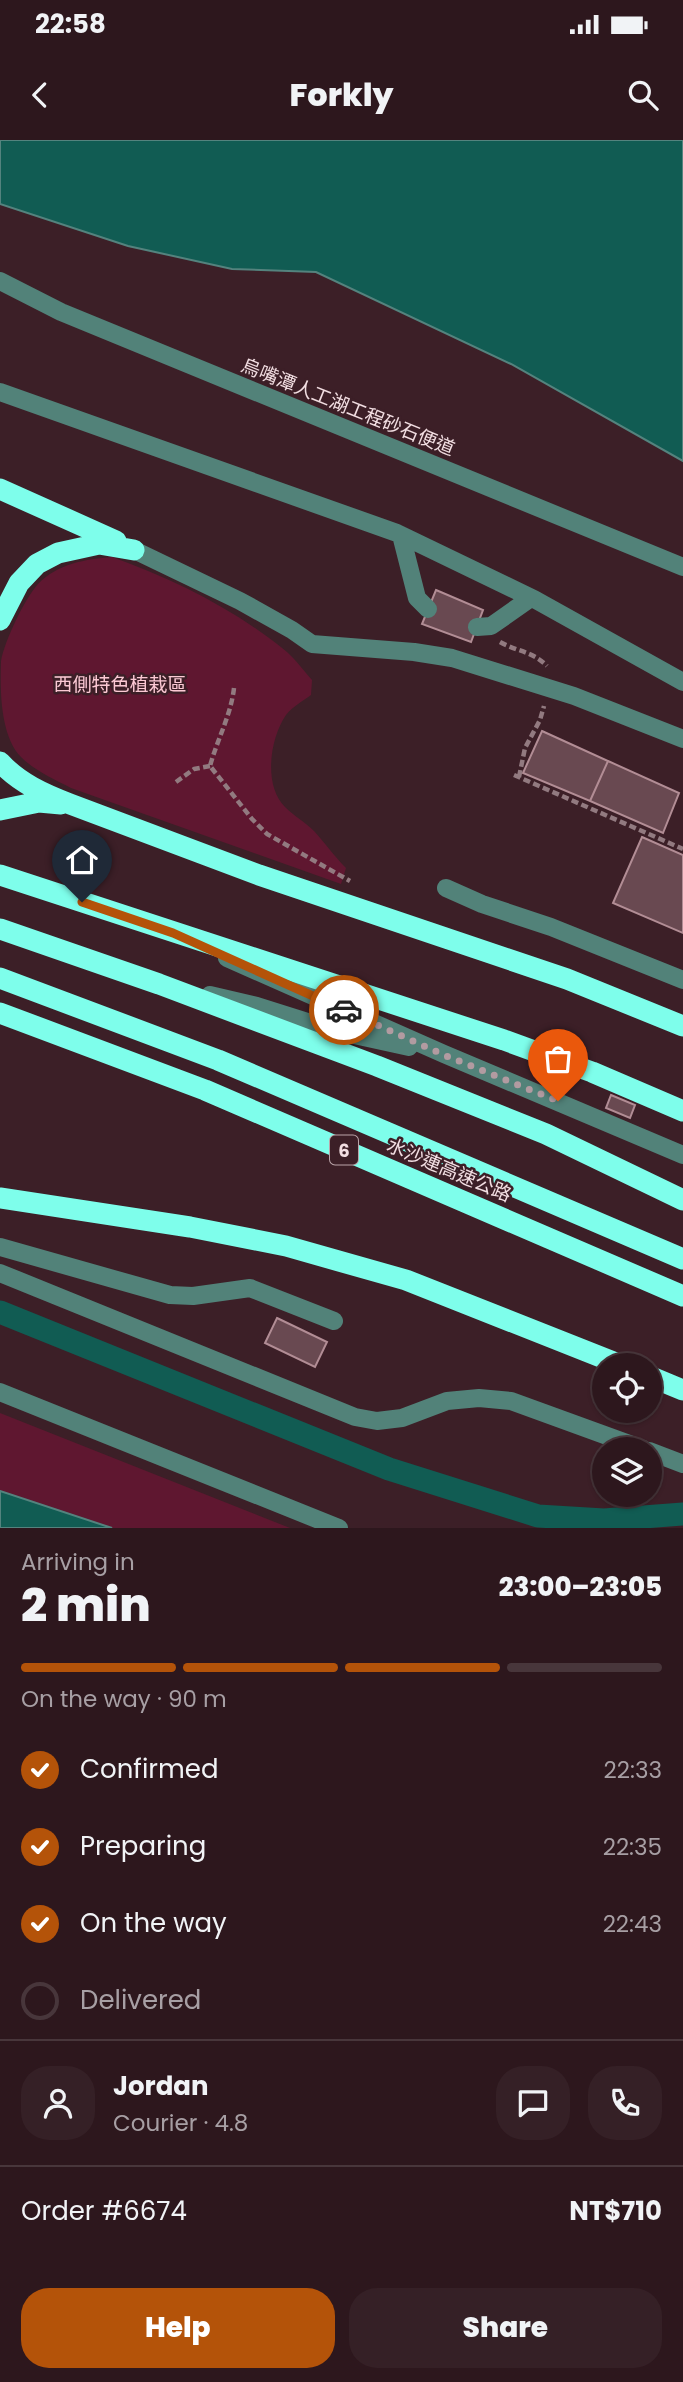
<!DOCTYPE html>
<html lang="en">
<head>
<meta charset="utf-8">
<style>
  body { margin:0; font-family:Poppins,"Noto Sans TC",sans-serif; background:#352026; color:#f1f3f6; height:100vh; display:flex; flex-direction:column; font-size:26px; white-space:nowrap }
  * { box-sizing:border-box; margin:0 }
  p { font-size:23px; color:#a79fa4 }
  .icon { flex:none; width:38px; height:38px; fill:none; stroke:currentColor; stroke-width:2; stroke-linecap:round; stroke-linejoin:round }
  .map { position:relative; height:1388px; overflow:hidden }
  .details { display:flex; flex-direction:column; background:#2d171d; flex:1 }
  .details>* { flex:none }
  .tools { position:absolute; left:592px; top:1213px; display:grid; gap:14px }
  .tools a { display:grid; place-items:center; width:70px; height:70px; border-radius:50%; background:#2d171d; box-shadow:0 2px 5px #0004,0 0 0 2px #48363b; font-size:35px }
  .pin { position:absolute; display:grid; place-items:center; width:60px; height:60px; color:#fff; margin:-72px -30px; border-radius:50% 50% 50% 0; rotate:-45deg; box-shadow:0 0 7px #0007 }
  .pin .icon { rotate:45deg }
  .courier { position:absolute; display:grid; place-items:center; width:70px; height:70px; margin:-35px; border:5px solid #b45309; border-radius:50%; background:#fff; color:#222; box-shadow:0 2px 9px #0007 }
  .head em { font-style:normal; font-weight:800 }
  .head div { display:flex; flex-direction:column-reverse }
  .head { display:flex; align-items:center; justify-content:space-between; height:119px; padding:0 21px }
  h1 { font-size:46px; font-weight:800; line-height:52px }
  .bar { display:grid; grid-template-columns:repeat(4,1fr); gap:10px 7px; align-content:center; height:84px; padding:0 21px }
  .bar i { height:9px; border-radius:5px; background:#48363b }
  .bar .on { background:#b45309 }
  .bar p { grid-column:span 4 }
  .line { display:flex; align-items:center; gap:18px; padding:0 21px; border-top:2px solid #48363b }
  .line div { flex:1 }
  .round { display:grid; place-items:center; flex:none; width:74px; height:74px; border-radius:28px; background:#352026 }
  ol { padding:0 21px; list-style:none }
  li { display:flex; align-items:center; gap:21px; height:77px }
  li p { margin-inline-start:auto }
  li .icon { padding:7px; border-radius:50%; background:#b45309; color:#fff; stroke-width:4 }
  li:last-child { color:#a79fa4 }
  li i { width:38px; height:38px; border:4px solid #48363b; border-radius:50% }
  .action { display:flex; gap:14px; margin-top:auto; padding:14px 21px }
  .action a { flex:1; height:80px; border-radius:28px; background:#b45309; color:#fff; font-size:28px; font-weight:800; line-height:80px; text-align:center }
  .action a+a { background:#352026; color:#f1f3f6 }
  .status { display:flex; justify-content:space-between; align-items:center; height:49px; padding:0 35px; background:#2d171d; direction:ltr }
  .status svg { height:19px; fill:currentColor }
  header { display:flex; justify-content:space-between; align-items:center; height:91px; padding:0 21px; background:#2d171d; font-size:32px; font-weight:800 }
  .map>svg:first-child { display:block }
  .green { fill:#5f1730 }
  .water { fill:#115c53; stroke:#54837e; stroke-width:2 }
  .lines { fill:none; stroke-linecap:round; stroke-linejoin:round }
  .canal { stroke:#115c53; stroke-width:23 }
  .building { fill:#694951; stroke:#b28d95; stroke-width:2 }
  .path { stroke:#927a80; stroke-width:4.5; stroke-dasharray:7 3.5; stroke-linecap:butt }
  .minor { stroke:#528279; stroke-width:18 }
  .highway { stroke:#7efeeb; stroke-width:21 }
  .done { stroke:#b29ba1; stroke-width:7; stroke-dasharray:0 12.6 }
  .route { stroke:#b45309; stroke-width:9 }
  .labels { text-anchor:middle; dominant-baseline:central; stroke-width:5; stroke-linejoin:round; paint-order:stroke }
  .shield { fill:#3c1f27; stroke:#bba5aa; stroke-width:2 }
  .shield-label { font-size:18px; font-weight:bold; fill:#f2dee2 }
  .street-label { font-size:19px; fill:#f2dee2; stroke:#3c1f27 }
  .park-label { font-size:19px; fill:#fcc9d4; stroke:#3c1f27 }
</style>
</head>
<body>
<div class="status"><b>22:58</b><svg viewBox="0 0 49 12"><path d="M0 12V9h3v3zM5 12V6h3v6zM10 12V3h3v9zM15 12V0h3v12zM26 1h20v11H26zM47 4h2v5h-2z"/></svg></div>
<header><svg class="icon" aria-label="back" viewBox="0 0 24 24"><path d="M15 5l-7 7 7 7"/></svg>Forkly<svg class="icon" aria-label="search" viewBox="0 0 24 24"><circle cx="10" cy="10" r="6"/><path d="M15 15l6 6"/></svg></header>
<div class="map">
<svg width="683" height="1388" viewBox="0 0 683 1388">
  <rect width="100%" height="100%" fill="#3c1f27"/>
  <path class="green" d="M112,417C174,439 236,470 287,512C296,520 304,531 312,540L311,555C303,561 292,567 286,575C270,598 263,645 285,667C294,676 305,682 314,691C325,703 334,716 346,728L341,744L71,648C54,639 35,631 21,617C0,595 0,550 1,521C5,500 24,460 38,444C57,424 86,419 112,417Z
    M0,1273L290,1388H0Z"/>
  <path class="water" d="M0,0H683V321L511,224L316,132L232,129L128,106L0,64Z
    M0,1351L112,1388H0Z"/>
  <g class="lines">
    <path class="canal" d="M0,1172L389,1329L538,1376L604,1380L683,1374"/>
  </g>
  <path class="building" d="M436,450L483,470L471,502L422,484Z
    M542,591L608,621L590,661L523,633Z
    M608,621L679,653L663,693L590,661Z
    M642,697L683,715V793L613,763Z
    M611,955L635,965L630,978L606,968Z
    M277,1178L327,1202L315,1227L265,1203Z"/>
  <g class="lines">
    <path class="path" d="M500,502C518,512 532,511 547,526
      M234,548C231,575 217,600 210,626L252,679L267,694L350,741
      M514,635L683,709
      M519,637L525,608L540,580L544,566
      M176,642L194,629L210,626"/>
    <path class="minor" d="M0,141L61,172L683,427
      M0,252L397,393L534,459L683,542
      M401,395L417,458L428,469
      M134,410L240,461L292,490L312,504L414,512L452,518L574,556L683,599
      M477,487L491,486L531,458
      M446,748L482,764L551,787L683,840
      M227,818L444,914L683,1015
      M210,855L257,866L336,891L409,907
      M0,1107L170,1155L193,1156L250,1148L334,1181
      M0,1133L355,1277L377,1281L402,1278L447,1261L479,1258L511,1261L643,1309
      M0,1252L339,1388
      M649,1311L683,1324"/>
    <path class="highway" d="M0,349L116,401
      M0,480L19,443L37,424L58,413L99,404L134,410
      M0,622C19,643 44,654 70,664L259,735L567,839L683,886
      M0,670L39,662L61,664
      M0,735L504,900L592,932L683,971
      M0,789L159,844L377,926L546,994L683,1060
      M0,838L218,920L683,1119
      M0,873L205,950L683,1156
      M0,1058L190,1087L286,1106L406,1140L621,1225
      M649,1236L683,1250"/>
  </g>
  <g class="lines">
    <path class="done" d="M344,870L444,915L558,961"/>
    <path class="route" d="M82,762L173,793L344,870"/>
  </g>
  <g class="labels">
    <rect class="shield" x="330" y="995.5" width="28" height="29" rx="5"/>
    <g class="shield-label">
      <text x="344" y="1010">6</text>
    </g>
    <g class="street-label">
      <text transform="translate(348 267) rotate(22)">烏嘴潭人工湖工程砂石便道</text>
      <text transform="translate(449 1030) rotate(23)">水沙連高速公路</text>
    </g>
    <g class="park-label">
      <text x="120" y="544">西側特色植栽區</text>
    </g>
  </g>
</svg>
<div class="tools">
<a><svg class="icon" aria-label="locate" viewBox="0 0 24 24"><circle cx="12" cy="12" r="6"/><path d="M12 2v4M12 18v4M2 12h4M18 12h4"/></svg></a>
<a><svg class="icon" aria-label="layers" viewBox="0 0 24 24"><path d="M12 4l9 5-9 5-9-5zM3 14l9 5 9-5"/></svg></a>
</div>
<div class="pin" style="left:558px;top:961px;background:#ea580c"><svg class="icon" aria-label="bag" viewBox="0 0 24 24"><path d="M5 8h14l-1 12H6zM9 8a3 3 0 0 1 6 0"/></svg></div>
<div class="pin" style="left:82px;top:762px;background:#1f2937"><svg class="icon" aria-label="home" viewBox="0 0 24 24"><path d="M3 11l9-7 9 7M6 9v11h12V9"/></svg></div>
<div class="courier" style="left:344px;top:870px"><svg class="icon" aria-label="car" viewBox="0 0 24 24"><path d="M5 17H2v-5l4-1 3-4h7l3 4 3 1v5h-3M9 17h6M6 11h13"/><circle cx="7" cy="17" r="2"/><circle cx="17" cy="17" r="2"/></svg></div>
</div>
<section class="details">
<div class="head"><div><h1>2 min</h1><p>Arriving in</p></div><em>23:00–23:05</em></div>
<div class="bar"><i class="on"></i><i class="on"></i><i class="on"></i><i></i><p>On the way · 90 m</p></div>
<ol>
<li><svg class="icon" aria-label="check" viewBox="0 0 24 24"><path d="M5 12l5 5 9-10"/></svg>Confirmed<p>22:33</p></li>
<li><svg class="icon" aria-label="check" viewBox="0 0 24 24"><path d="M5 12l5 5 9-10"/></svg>Preparing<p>22:35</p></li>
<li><svg class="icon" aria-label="check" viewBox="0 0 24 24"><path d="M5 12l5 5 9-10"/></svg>On the way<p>22:43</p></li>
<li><i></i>Delivered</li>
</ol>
<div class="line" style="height:126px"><a class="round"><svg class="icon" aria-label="person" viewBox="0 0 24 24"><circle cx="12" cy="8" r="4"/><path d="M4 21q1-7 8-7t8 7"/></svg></a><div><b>Jordan</b><p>Courier · 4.8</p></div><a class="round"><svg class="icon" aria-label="chat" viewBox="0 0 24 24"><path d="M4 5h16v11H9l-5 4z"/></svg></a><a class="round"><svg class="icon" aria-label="phone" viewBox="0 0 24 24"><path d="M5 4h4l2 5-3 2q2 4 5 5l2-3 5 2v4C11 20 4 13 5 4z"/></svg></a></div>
<div class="line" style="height:91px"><div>Order #6674</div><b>NT$710</b></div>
<div class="action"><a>Help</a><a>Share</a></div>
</section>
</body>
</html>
